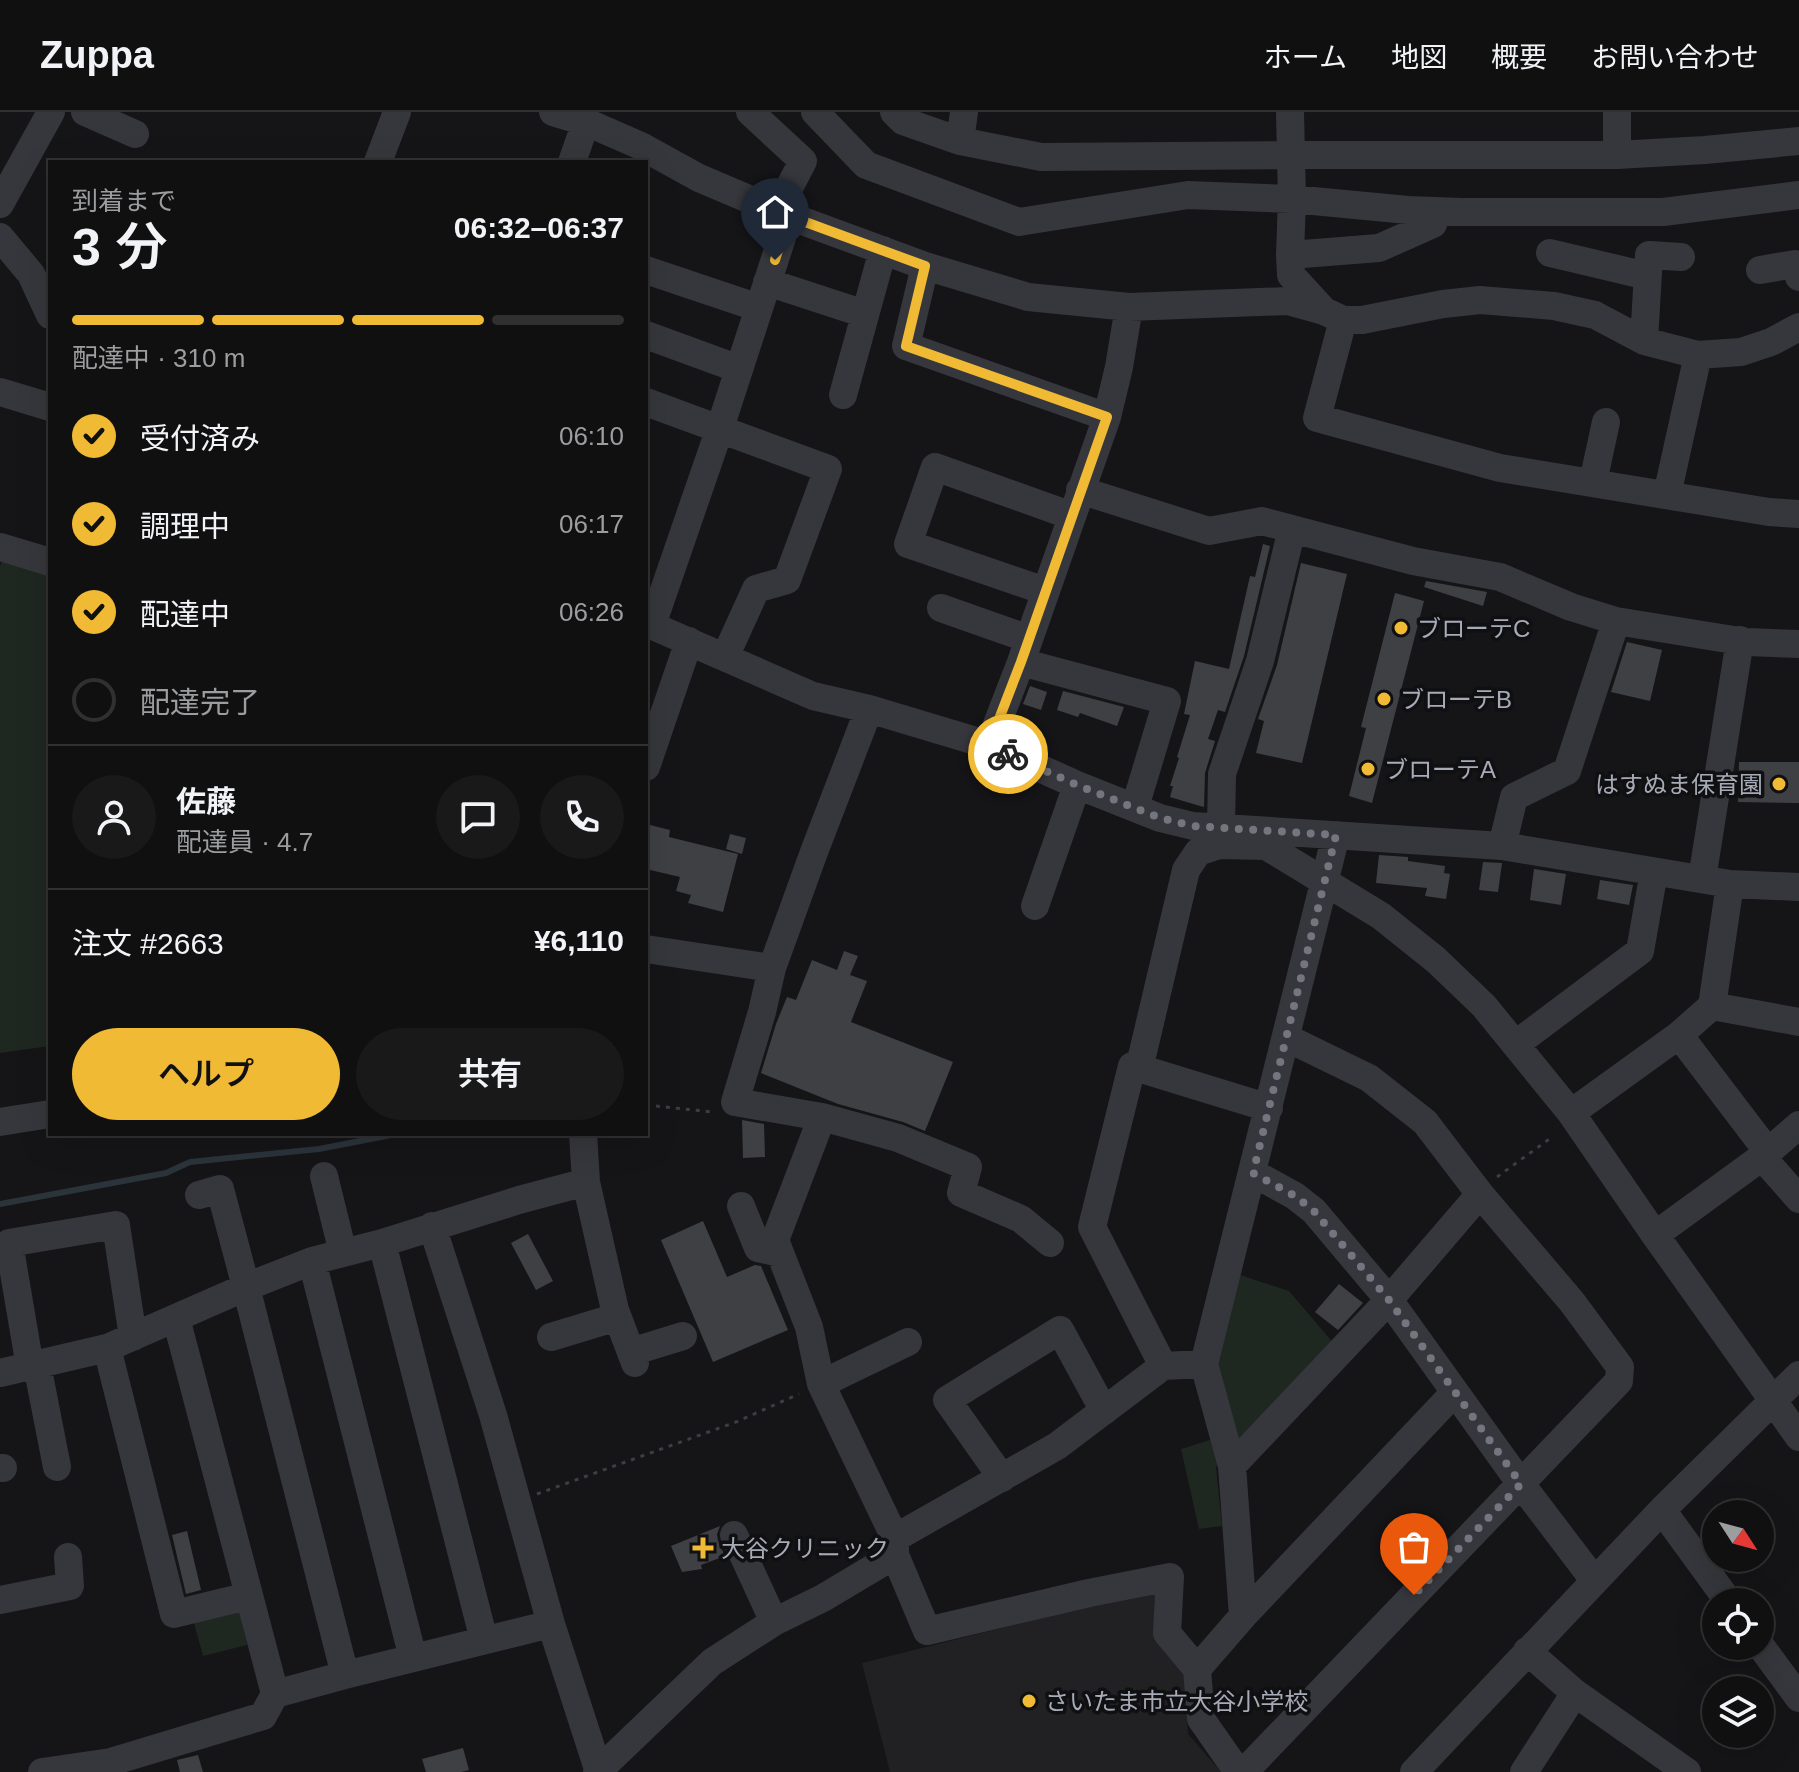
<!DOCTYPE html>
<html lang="ja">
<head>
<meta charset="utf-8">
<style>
  body { margin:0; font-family:Helvetica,"Noto Sans JP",sans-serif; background:#19191a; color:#f1f3f6; height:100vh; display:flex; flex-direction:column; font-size:30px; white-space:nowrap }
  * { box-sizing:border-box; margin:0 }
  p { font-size:26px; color:#9c9d9f }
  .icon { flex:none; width:44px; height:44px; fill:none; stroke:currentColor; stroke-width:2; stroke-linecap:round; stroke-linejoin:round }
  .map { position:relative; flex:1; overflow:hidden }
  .details { position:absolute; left:48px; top:48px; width:600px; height:976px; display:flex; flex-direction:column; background:#101011; border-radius:0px; box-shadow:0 8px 32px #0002,0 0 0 2px #303031 }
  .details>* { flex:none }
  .needle { width:52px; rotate:126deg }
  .buttons { position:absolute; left:1702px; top:1388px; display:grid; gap:16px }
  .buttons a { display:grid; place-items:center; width:72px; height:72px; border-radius:50%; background:#101011; box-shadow:0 8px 32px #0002,0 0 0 2px #303031; font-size:40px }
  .pin { position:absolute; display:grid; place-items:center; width:68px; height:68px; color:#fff; margin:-82px -34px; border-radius:50% 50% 50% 0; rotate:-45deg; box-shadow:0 0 8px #0007 }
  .pin .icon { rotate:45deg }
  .courier { position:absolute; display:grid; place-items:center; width:80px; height:80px; margin:-40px; border:6px solid #f1ba34; border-radius:50%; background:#fff; color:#222; box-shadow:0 2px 10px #0007 }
  .head em { font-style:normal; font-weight:600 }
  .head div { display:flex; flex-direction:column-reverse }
  .head { display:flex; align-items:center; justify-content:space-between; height:136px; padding:0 24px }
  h1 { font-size:52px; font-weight:600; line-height:60px }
  .bar { display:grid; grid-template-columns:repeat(4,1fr); gap:12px 8px; align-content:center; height:96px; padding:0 24px }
  .bar i { height:10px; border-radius:6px; background:#303031 }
  .bar .current { background:#f1ba34 }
  .bar p { grid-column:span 4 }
  .line { display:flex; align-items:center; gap:20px; padding:0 24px; border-top:2px solid #303031 }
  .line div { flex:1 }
  .round { display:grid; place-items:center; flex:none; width:84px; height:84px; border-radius:42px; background:#19191a }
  ol { padding:0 24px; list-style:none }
  li { display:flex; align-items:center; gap:24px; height:88px }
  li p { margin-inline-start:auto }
  li .icon { padding:8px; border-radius:50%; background:#f1ba34; color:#111; stroke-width:4 }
  li:last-child { color:#9c9d9f }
  li i { width:44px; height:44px; border:4px solid #303031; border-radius:50% }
  .button { display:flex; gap:16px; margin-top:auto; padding:16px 24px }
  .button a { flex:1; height:92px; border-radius:48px; background:#f1ba34; color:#111; font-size:32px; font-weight:600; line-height:92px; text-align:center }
  .button a+a { background:#19191a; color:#f1f3f6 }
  header { display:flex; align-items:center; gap:48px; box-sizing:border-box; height:112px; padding:0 40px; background:#101011; border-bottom:2px solid #303031 }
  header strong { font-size:38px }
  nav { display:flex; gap:44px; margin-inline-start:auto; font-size:28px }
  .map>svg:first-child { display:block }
  .built { fill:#212124 }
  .green { fill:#1f2721 }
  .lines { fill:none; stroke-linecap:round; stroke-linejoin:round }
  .stream { stroke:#2b333b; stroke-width:6 }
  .building { fill:#3f4044 }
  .path { stroke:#3c3e43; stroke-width:3; stroke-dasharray:4 6; stroke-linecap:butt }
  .minor { stroke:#36373c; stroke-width:28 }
  .done { stroke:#74767f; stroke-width:8; stroke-dasharray:0 14.4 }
  .route { stroke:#f1ba34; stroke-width:10 }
  .poi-dot { fill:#f1ba34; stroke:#101012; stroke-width:3 }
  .labels { text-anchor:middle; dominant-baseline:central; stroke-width:7; stroke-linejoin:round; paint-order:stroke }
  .poi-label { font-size:24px; fill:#a7abb7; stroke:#101012; text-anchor:start }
</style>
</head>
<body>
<header>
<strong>Zuppa</strong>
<nav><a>ホーム</a><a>地図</a><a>概要</a><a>お問い合わせ</a></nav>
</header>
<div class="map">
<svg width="1799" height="1660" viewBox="0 0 1799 1660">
  <rect width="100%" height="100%" fill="#151517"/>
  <path class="built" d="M1162,1476L1184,1556L1188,1622L1221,1660H890L862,1551Z"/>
  <path class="green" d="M4,445L50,459V934L0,941V454Z
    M1240,1163L1289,1179L1335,1233L1236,1336L1210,1261Z
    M1213,1327L1219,1351L1216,1355L1222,1414L1199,1417L1181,1337Z
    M239,1497L247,1533L203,1544L192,1504Z"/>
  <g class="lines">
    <path class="stream" d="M0,1092L166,1061L190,1050L319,1037L396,1022"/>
  </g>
  <path class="building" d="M1263,432L1270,434L1244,544L1225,600L1218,598L1208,627L1215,629L1205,661L1204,695L1200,694L1170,685L1173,674H1170L1179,646L1177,645L1190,603L1184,602L1195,549L1229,557L1250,464L1255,465Z
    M1301,451L1347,462L1302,651L1256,641L1264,609L1258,607L1277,553Z
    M1426,469L1487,480L1483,494L1424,475Z
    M1395,481L1424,489L1372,691L1349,684L1366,616L1361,615Z
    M1627,530L1662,538L1650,589L1611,580Z
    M1030,574L1047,580L1041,598L1023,592Z
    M1063,579L1124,595L1117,614L1080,601L1078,605L1057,598Z
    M1739,650H1799V691L1738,690Z
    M646,712L670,718L669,725L738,742L723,800L688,791L691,783L676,779L680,765L646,757Z
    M730,722L746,726L742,742L726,737Z
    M1379,743L1408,745V749L1445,754L1444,761L1450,762L1446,787L1425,784L1427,776L1376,771Z
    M1483,750L1502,751L1498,780L1479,778Z
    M1534,757L1566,762L1561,793L1530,788Z
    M1600,768L1633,773L1629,793L1597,787Z
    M844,839L858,844L850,863L867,869L851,910L953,950L925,1019L903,1010L838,992L761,961L776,912L787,885L796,888L812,848L837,858Z
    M742,1008L764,1012L765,1045L743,1046Z
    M703,1109L727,1165L755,1153L761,1154L788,1218L713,1250L661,1128Z
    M528,1122L553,1169L536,1178L511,1131Z
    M1339,1172L1363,1191L1338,1218L1315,1200Z
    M720,1414L717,1422L718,1429L725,1444L701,1453L702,1457L682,1460L671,1434Z
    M187,1419L201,1478L186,1482L172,1423Z
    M463,1636L469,1658L461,1660H426L422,1647Z
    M198,1643L203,1660H180L177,1648Z"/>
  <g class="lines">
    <path class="path" d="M646,993L713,1000
      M1497,1065L1552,1025
      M537,1382L736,1310L799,1282"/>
    <path class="minor" d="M85,0L135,22
      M553,0L586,10L641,34L699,66L789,104L925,154L1028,185L1129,195L1288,189L1324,199
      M750,0L803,49L777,99
      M815,0L866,53L1019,110L1188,83L1292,87L1408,98L1462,100H1663L1799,83
      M894,0L903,9L960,29L1041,45L1290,43H1617L1705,38L1799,29
      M1290,0L1292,87L1290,143L1291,163L1324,199L1343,208H1362L1443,192L1480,188L1554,194L1595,203L1644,229L1698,243L1741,240L1771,230L1799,215
      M960,29L964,0
      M1617,43V0
      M378,50L397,0
      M572,50L586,10
      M0,92L51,0
      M0,125L31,162L50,203
      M1550,141L1647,164
      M1290,143L1379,136L1433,112
      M925,154L906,234L1107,305
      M646,158L759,196
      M1760,158L1795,152L1799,165
      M767,170L865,202
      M1343,208L1317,306L1500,356L1769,400L1799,402
      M646,223L739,257
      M1644,229L1649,143L1681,145
      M0,280L50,295
      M843,283L883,138
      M646,290L828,357L787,468L756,477L725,545
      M1593,370L1606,310
      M1080,378L1209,419L1262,409L1413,449L1500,465L1571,495L1616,509L1746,530L1799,532
      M1667,383L1698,243
      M0,435L50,450
      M1045,479L908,432L935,355L1072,404
      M941,496L1029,527
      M646,511L813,584L869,597L989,633L1077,673L1160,706L1193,714L1502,734L1730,772L1799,775
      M652,513L720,316L789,104
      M1021,550L1167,589L1135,695
      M869,597L814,740L772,856L762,900L735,990L822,1005L775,1128L809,1215L821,1272L895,1426V1443L927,1519L1089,1481L1170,1465L1167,1521L1197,1557L1201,1607L1238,1660
      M989,633L1021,550L1107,305L1119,255L1129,195
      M646,655L689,529
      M1221,716L1222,662L1260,549L1292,417
      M1502,734L1514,685L1567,659L1616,509
      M1702,767L1740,528
      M1035,794L1077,673
      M646,837L772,856
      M1712,894L1799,910
      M1679,923L1768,1040
      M1516,932L1640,839L1654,760
      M1139,957L1186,758L1198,740L1219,733L1266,734L1381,804L1436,848L1484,894L1571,1001L1655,1123L1799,1325
      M1571,1001L1679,923L1712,894L1730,772
      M822,1005L898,1026L968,1055L961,1081L1021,1107L1050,1131
      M0,1010L50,1002
      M1762,1045L1799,1087
      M1253,1061L1295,1084L1314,1099L1389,1188L1521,1372L1594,1468
      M324,1064L343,1141
      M586,1070L615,1198L635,1251
      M199,1083L220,1077L246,1175L345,1563
      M741,1094L758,1136L780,1141
      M432,1114L493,1303L551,1512L599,1660
      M1655,1123L1762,1045L1799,1013
      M382,1131L484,1528
      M312,1149L413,1546
      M176,1206L275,1582
      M551,1225L617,1205
      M107,1236L174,1502L248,1484
      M631,1240L683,1224
      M37,1253L57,1355
      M1163,1254L1092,1115L1132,954L1269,996
      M30,1255L9,1131L116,1113L133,1225
      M0,1261L107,1236L246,1175L312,1149L382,1131L519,1088L586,1070L583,1022
      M821,1272L908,1230
      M1232,1354L1389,1188L1480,1082L1425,1010L1369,966L1287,926
      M0,1356H3
      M1002,1366L947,1288L1060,1218L1104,1299
      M1662,1398L1729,1490
      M734,1423L774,1510
      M895,1426L1057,1334L1163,1254L1204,1252
      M0,1488L70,1474L68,1445
      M1243,1504L1232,1354L1204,1252L1336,723
      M1760,1533L1799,1586
      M1527,1539L1575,1581L1687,1660
      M1197,1557L1243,1504L1455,1280
      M42,1660L111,1650L263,1604L275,1582L345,1563L551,1512
      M597,1660L712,1550L774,1510L823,1486L895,1443
      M1244,1660L1619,1269L1620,1255L1572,1190L1480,1082
      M1414,1660L1662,1398L1799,1263
      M1524,1660L1575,1581"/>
  </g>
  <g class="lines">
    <path class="done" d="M1008,642L1077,673L1160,706L1193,714L1336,723L1253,1061L1295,1084L1314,1099L1389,1188L1521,1372L1414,1483"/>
    <path class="route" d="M775,148L789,104L925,154L906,234L1107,305L1021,550L989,633L1008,642"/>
  </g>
  <g class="poi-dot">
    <circle cx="1401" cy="516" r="8"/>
    <circle cx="1384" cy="587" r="8"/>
    <circle cx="1368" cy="657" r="8"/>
    <circle cx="1779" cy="672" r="8"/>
    <path d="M699 1424h8v8h8v8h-8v8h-8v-8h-8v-8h8z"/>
    <circle cx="1029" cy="1589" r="8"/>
  </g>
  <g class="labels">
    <g class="poi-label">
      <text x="1417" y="516">ブローテC</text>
      <text x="1400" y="587">ブローテB</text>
      <text x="1384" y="657">ブローテA</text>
      <text x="1763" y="672" text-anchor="end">はすぬま保育園</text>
      <text x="721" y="1436">大谷クリニック</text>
      <text x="1045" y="1589">さいたま市立大谷小学校</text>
    </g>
  </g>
</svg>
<div class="buttons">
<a><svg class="needle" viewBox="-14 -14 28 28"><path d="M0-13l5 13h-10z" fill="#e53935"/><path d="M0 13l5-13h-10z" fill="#9c9d9f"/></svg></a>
<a><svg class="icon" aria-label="locate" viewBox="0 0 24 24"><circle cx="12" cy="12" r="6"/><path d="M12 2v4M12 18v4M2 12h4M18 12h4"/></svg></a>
<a><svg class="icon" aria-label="layers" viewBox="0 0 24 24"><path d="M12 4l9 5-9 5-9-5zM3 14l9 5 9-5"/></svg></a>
</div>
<div class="pin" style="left:1414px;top:1483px;background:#ea580c"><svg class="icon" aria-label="bag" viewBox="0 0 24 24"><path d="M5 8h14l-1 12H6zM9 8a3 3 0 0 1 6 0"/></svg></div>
<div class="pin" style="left:775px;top:148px;background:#1f2937"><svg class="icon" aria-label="home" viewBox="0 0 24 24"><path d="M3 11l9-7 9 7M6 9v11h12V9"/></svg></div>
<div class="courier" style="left:1008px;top:642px"><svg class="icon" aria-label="bike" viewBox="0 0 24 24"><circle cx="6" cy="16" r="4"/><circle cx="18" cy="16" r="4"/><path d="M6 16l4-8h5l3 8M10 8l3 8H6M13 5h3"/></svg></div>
<section class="details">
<div class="head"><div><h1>3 分</h1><p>到着まで</p></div><em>06:32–06:37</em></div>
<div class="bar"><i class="current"></i><i class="current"></i><i class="current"></i><i></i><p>配達中 · 310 m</p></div>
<ol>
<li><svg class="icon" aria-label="check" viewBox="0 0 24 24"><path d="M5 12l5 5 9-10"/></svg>受付済み<p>06:10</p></li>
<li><svg class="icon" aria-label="check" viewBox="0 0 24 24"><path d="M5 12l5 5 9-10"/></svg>調理中<p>06:17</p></li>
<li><svg class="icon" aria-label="check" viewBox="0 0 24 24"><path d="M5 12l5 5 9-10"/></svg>配達中<p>06:26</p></li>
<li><i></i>配達完了</li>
</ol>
<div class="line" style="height:144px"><a class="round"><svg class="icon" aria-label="person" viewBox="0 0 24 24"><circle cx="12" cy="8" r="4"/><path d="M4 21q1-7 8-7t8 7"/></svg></a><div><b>佐藤</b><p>配達員 · 4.7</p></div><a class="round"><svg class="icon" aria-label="chat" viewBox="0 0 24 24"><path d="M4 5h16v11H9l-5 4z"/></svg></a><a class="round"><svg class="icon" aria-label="phone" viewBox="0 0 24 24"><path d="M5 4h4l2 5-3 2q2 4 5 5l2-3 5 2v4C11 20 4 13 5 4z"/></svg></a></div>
<div class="line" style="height:104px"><div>注文 #2663</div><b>¥6,110</b></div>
<div class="button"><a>ヘルプ</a><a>共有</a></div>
</section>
</div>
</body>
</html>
